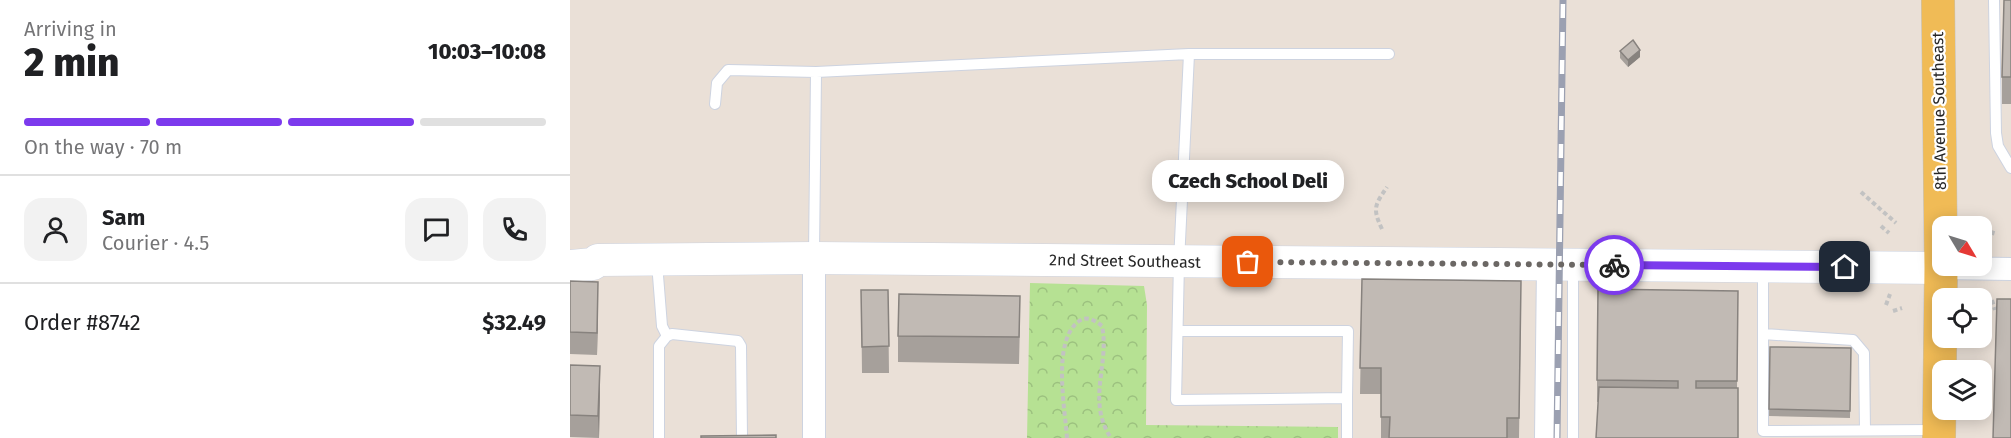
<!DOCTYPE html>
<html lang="en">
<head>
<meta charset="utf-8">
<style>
  body { margin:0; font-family:"Fira Sans",sans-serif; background:#f2f2f2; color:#202124; height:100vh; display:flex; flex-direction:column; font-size:22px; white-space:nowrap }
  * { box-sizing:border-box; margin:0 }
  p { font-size:20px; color:#757577 }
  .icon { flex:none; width:33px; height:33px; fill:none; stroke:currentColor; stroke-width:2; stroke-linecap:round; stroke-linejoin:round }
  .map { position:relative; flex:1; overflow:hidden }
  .drawer { display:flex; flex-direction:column; background:#fff; width:570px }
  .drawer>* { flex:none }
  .needle { width:39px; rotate:128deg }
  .controls { position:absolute; left:1362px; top:216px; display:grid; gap:12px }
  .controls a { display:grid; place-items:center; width:60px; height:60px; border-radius:12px; background:#fff; box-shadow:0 3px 15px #0003; font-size:30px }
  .pin { position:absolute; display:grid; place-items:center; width:51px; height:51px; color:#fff; margin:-26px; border-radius:12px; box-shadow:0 3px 9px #0006 }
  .courier { position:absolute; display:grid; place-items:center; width:60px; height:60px; margin:-30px; border:4px solid #7c3aed; border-radius:50%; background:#fff; color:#222; box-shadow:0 2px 8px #0007 }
  .bubble { position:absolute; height:42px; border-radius:18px; background:#fff; box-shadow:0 3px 15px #0003; font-size:20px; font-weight:800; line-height:42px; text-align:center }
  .headline em { font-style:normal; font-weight:800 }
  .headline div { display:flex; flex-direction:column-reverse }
  .headline { display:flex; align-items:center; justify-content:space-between; height:102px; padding:0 24px }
  h1 { font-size:39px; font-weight:800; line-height:45px }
  .bar { display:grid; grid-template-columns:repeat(4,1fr); gap:9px 6px; align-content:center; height:72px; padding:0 24px }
  .bar i { height:8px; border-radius:4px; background:#e0e0e0 }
  .bar .selected { background:#7c3aed }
  .bar p { grid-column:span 4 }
  .line { display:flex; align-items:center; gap:15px; padding:0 24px; border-top:2px solid #e0e0e0 }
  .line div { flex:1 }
  .round { display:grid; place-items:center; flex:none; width:63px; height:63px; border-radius:18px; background:#f2f2f2 }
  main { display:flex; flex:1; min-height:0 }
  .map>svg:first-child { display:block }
  .forest { fill:url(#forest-crowns) }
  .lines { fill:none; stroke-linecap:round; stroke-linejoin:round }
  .lane-casing { stroke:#cdd3e0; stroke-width:12 }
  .street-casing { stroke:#cdd3e0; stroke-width:24 }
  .secondary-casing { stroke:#cdd3e0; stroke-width:33 }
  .primary-casing { stroke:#c2c2c2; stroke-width:34 }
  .path { stroke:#c2c2c2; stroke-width:4; stroke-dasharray:4.5 3; stroke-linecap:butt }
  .lane { stroke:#fff; stroke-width:10 }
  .street { stroke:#fff; stroke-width:22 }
  .secondary { stroke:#fff; stroke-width:32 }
  .primary { stroke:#f0bb56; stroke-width:33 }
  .rail-casing { stroke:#9ba0b1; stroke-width:7 }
  .rail { stroke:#fff; stroke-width:4.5; stroke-dasharray:14; stroke-linecap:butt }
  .wall { fill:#a6a09b }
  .shaded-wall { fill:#87827e }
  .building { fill:#c1bab4; stroke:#87827e; stroke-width:1.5 }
  .done { stroke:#6b6764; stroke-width:6; stroke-dasharray:0 10.8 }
  .route { stroke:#7c3aed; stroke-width:8 }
  .labels { text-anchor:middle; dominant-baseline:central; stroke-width:4.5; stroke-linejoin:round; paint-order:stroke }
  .street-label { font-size:16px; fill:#262626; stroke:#fff }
</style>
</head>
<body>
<main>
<section class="drawer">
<div class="headline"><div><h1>2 min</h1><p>Arriving in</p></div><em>10:03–10:08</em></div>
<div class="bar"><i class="selected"></i><i class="selected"></i><i class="selected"></i><i></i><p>On the way · 70 m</p></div>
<div class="line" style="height:108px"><a class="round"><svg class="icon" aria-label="person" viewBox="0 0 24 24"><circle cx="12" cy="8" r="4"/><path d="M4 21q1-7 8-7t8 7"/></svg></a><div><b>Sam</b><p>Courier · 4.5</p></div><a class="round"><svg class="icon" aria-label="chat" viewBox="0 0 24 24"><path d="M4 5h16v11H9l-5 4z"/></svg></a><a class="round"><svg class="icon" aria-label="phone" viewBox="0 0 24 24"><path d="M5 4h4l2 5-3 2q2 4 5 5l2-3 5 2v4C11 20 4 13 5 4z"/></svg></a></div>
<div class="line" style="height:78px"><div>Order #8742</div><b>$32.49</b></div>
</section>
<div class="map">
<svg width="1441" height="438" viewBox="0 0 1441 438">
  <defs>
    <pattern id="forest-crowns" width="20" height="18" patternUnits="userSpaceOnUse" patternTransform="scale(1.5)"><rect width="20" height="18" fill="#b6e193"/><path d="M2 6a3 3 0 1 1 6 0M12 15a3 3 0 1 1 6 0" fill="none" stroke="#9cc17f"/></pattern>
  </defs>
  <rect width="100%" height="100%" fill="#eae0d7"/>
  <path class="forest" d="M460,283L574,286L577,305L576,425L768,427V438H457Z"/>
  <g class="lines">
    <defs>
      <path id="lane" d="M1424,0L1426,133L1428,146L1441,168
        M619,54H819
        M246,72L619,54L609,262L606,400L777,398V438
        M145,104L147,83L158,70L246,72L244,255
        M87,263L92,326L97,336
        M1193,270V431L1364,430
        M608,331H778L777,398
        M1193,334L1283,340L1294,353L1295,430
        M89,438V346L97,336L102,334L168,341L171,346L172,438
        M1003,438V267"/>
      <path id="street" d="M1371,268L1441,269
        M244,438V258
        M976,438L978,265"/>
      <path id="secondary" d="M0,266L23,264L28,260L244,258L1371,268"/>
      <path id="primary" d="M1368,0L1371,268L1369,438"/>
    </defs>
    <use href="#lane" class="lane-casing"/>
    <use href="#street" class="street-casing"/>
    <use href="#secondary" class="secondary-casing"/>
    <use href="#primary" class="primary-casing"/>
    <path class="path" d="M1291,192L1326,223
      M1405,223L1414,218
      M1311,226L1319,233
      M812,229C802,208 805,205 817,187
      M1422,235L1424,228
      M1422,300L1425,310
      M1316,305L1320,294
      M1323,311L1332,308
      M1412,312L1416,317
      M497,438C495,408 482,342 508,322C516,315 525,320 532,326C540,364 516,401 541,438"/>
    <use href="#lane" class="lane"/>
    <use href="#street" class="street"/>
    <use href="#secondary" class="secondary"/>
    <use href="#primary" class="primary"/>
    <defs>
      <path id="rail" d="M987,438L993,0"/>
    </defs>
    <use href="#rail" class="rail-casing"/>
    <use href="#rail" class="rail"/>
  </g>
  <path class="wall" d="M1441,0V104H1432V77Z
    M1050,51L1070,57L1058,67L1050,58Z
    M792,279L951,307L949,438H811V394H790Z
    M0,281L28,305L27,355L0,354Z
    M291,290H318L319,373H292Z
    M1168,291L1167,388L1027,402V380Z
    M450,323L449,364L328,362V336Z
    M1200,347L1281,348L1280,418L1199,416Z
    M0,365L30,388L29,438L0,437Z"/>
  <path class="shaded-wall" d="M1070,50V57L1058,67V60Z
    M28,282V305L27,355V333Z
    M30,366V388L29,438L28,416Z"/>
  <path class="building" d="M1434,0H1441V77H1432Z
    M1063,40L1070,50L1058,60L1050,51Z
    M792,279L951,281L949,418H937V438H819L820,417H811V368H790Z
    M0,281L28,282L27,333L0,332Z
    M1028,289L1168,291L1167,381H1126V388H1168V438H1026L1029,387L1108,388V381L1027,380Z
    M291,290H318L319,346L292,347Z
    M329,294L450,296L449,337L328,336Z
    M1427,299H1441V438H1423Z
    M1200,347L1281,348L1280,411L1199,409Z
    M0,365L30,366L28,416L0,415Z
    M206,435V438H131V436Z"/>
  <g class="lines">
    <path class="done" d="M678,262L1044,265"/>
    <path class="route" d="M1044,265L1275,267"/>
  </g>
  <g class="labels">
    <g class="street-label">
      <text transform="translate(1369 111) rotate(-91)">8th Avenue Southeast</text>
      <text transform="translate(555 261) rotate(1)">2nd Street Southeast</text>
    </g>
  </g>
</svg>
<div class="controls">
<a><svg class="needle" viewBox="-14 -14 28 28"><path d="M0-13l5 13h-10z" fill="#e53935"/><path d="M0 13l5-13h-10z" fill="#757577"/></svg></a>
<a><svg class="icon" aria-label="locate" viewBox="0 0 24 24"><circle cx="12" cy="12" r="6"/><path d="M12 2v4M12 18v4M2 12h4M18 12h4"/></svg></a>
<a><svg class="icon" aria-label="layers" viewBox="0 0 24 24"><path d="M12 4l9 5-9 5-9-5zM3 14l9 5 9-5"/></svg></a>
</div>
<div class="pin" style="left:678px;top:262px;background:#ea580c"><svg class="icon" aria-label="bag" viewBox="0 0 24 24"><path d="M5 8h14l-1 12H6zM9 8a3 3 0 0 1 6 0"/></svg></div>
<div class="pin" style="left:1275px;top:267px;background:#1f2937"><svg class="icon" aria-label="home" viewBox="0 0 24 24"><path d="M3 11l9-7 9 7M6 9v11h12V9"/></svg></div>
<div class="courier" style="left:1044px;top:265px"><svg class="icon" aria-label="bike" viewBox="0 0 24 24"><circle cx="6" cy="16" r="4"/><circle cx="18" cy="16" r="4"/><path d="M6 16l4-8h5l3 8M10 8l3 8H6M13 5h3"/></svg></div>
<div class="bubble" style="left:582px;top:160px;width:192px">Czech School Deli</div>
</div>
</main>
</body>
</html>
